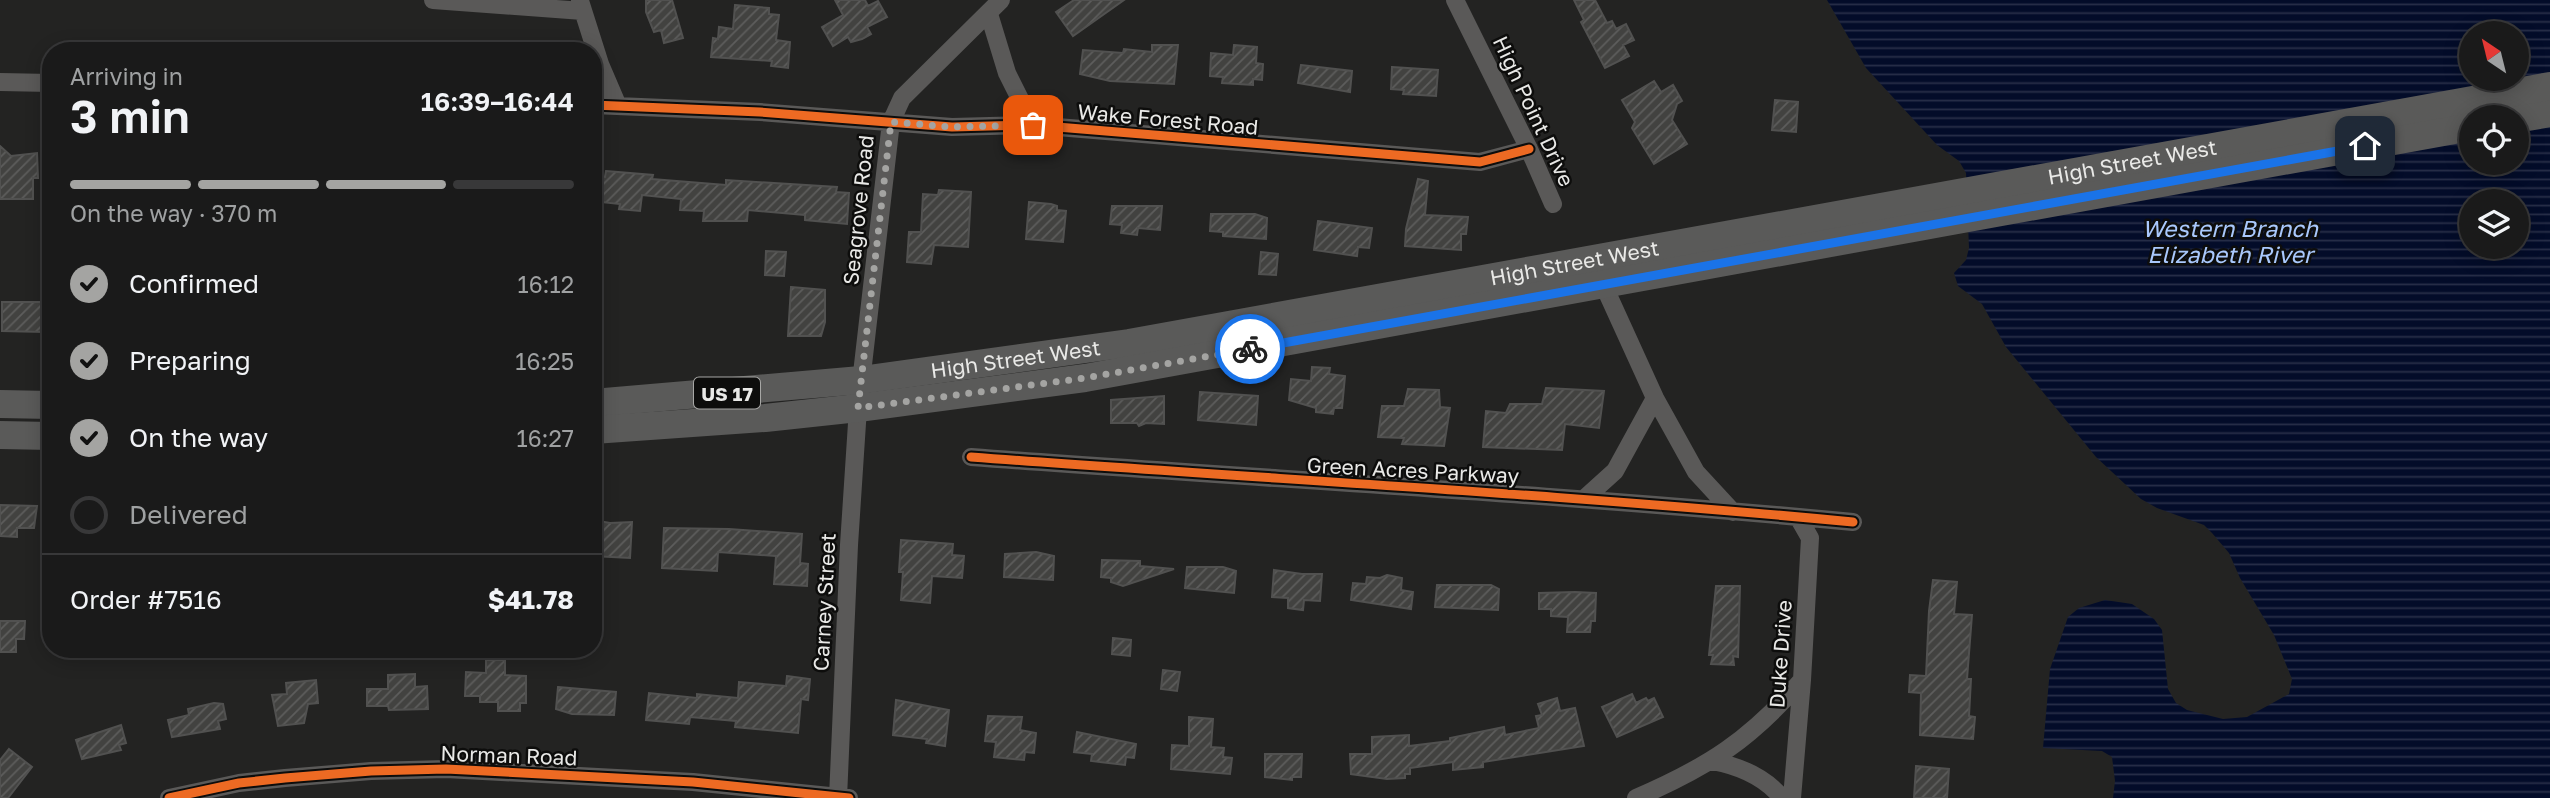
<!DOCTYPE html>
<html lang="en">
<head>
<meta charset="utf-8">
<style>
  body { margin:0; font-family:"Golos Text",sans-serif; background:#232323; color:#f1f3f6; height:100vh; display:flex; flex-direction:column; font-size:26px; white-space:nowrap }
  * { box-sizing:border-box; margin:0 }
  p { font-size:23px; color:#9fa1a2 }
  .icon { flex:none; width:38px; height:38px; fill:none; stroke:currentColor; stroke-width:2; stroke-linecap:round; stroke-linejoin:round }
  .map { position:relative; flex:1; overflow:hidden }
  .panel { position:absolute; left:42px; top:42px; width:560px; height:616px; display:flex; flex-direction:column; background:#1a1a1a; border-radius:28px; box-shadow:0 4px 18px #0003,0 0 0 2px #383839 }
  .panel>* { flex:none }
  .needle { width:46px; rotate:325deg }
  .buttons { position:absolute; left:2459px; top:21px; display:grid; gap:14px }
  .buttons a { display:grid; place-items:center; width:70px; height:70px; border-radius:50%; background:#1a1a1a; box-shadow:0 4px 18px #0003,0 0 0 2px #383839; font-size:35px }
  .pin { position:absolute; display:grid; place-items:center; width:60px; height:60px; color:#fff; margin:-30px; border-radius:14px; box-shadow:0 4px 10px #0006 }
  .courier { position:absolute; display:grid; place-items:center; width:70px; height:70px; margin:-35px; border:5px solid #1a73e8; border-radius:50%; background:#fff; color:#222; box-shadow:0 2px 9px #0007 }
  .overview em { font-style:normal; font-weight:600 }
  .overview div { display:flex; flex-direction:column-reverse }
  .overview { display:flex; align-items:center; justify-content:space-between; height:119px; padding:0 28px }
  h1 { font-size:46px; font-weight:600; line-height:52px }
  .bar { display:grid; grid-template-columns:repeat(4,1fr); gap:10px 7px; align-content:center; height:84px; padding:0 28px }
  .bar i { height:9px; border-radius:5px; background:#383839 }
  .bar .on { background:#a4a4a2 }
  .bar p { grid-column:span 4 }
  .line { display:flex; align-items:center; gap:18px; padding:0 28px; border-top:2px solid #383839 }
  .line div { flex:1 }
  ol { padding:0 28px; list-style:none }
  li { display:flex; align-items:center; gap:21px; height:77px }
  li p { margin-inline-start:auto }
  li .icon { padding:7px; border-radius:50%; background:#a4a4a2; color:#111; stroke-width:4 }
  li:last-child { color:#9fa1a2 }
  li i { width:38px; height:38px; border:4px solid #383839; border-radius:50% }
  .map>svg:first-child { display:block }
  .water { fill:url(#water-rules); fill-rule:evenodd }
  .building { fill:url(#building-hatch); stroke:#515150; stroke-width:2 }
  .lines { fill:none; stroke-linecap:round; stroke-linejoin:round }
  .street { stroke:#5a5958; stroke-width:18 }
  .primary { stroke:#5a5a59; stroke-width:28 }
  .cycleway-casing { stroke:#0d0d0c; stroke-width:13 }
  .cycleway { stroke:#ed6a23; stroke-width:9 }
  .done { stroke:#a4a4a2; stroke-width:7; stroke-dasharray:0 12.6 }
  .route { stroke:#1a73e8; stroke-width:9 }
  .labels { text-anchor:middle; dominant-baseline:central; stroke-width:5; stroke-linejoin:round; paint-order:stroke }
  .shield { fill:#0d0d0c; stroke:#a7a7a5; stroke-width:2 }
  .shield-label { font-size:19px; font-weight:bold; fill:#e9e9e7 }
  .street-label { font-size:21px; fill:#e9e9e7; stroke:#0d0d0c }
  .water-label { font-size:23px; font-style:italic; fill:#a9c8fc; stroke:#0d0d0c }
</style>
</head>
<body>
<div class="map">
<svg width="2550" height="798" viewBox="0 0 2550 798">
  <defs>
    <pattern id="water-rules" width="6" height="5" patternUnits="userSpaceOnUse" patternTransform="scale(1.75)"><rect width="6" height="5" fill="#030c29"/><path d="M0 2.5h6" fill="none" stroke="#282f48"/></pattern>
    <pattern id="building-hatch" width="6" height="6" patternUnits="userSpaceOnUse" patternTransform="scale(1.75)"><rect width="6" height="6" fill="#424240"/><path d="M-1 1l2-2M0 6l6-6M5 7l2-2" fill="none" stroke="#5d5d5c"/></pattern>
  </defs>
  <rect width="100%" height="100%" fill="#232322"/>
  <path class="water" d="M1827,0H2550V798H2113L2115,781L2112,757L2102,751L2043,748L2050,669L2068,617L2079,608L2105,600L2132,604L2154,619L2162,630L2168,689L2176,703L2187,710L2223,719L2247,717L2289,694L2292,679L2274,635L2240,578L2229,553L2212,533L2204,525L2157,508L2141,499L2096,457L2006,347L1982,304L1958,286L1954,273L1966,260L1969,248L1966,173L1959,161L1937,145L1866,68ZM2471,33H2516V79H2471ZM2471,117H2516V163H2471ZM2471,201H2516V247H2471Z"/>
  <path class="building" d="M646,0H672L683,38L664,43L661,30L654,32L646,12Z
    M835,0H865L868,6L878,1L887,17L867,27L871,34L862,39L851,42L848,37L833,46L822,27L843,15Z
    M1074,0H1124L1073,36L1056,12Z
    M1574,0H1595L1607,23L1612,21L1616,29L1626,24L1634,40L1623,45L1629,56L1605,68L1581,22L1584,20Z
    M735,5L769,8V14L779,15L776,40L790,42L788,68L771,66L772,61L711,57L713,38L718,39L719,27L733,29Z
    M1152,45H1178L1174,84L1110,81L1080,74L1083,50L1123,53L1124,49L1152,52Z
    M1234,45L1257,47L1256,63L1263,64L1262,80L1253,79V85L1222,83L1223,77L1210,76L1211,53L1233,55Z
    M1301,65L1352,71L1350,92L1298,83Z
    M1392,67L1438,70L1436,96L1403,94L1404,90L1391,89Z
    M1654,81L1661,92L1673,85L1682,101L1677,104L1672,120L1687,144L1654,164L1632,128L1635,122L1622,100Z
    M1775,100L1798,102L1796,132L1772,130Z
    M0,146L11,156L37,153L38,178H33V199H0Z
    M606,171L653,175L652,179L726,185V180L837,187L836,192L849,193L847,224L805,220V215L748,210L747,221H703L704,211L680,210L681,199L642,195L640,211L619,209L620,204L593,201V176L605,177Z
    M1418,179L1428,181L1425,215L1468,217L1466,234H1461V250L1405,246L1406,229Z
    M939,190L971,192L968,247L934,245L931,264L907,262L909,232H921L923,194L938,195Z
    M1029,202L1051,204L1057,206V210L1066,211L1063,242L1026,239Z
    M1112,206H1162L1160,230L1138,228L1137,235L1121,233L1122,225L1110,224Z
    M1211,214H1255L1267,218L1266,239L1223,236V232L1210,231Z
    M1318,221L1372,228L1369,248L1358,247L1357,256L1314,250Z
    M766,251L786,252L784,276L765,275Z
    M1261,252L1278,254L1276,275L1259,274Z
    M791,287L825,290V322L821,336H788Z
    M2,302H44V332L2,331Z
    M1312,367L1330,368L1329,374L1345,376L1342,408H1334L1333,414L1316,412V408L1289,400L1291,379L1311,381Z
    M1546,388L1604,391L1599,428L1565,424L1562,450L1483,447L1486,411L1506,413L1510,404H1542Z
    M1408,389L1439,390L1440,407L1450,408L1444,446L1402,444L1404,438L1378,437L1382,406H1404Z
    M1200,392L1258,396L1256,425L1198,420Z
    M1164,396V424L1146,423L1139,426L1137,423H1111V400Z
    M0,505L37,506L34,528H17V537L0,536Z
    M593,520L610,523L632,522L630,558L593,556Z
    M664,528L729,529L802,534L800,563L808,564L807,586L774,584L776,556L718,552L717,571L662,568Z
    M901,540L953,544L952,555L964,556L962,578L932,576L930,603L901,600L903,572H899Z
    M1036,552L1054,556L1053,580L1004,577L1005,554Z
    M1102,560L1140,561V566L1174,569L1123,586L1111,582V578L1101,577Z
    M1187,567H1223L1236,571L1234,593L1185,588Z
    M1274,570L1302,574H1322L1320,601L1304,600L1303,610L1288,608V598L1272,597Z
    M1387,575L1402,578L1401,590L1413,592L1411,609L1351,600L1353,583L1366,584L1367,577L1380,578Z
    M1933,580L1957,582L1954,614L1972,615L1967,679H1971L1969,716L1975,717L1973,739L1920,735L1921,693L1909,692L1910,675L1926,676L1929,611Z
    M1437,585H1491L1499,589L1498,610L1435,607Z
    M1716,586H1740L1738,657L1733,656L1734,665L1711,664L1713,655H1709Z
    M1575,592L1596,593L1595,621H1591L1590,632H1567L1568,617L1551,616V609H1539V593Z
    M0,621H25L24,639H16V652H0Z
    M1113,638L1131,640L1130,656L1112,654Z
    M486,660H505V675L526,676V703H520V711H498V702H480V696H465L466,672L486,673Z
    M1163,670L1180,672L1177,691L1161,689Z
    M415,674V687L427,686L428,709L389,710L388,706H367V689H388V675Z
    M787,676L810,679L808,700L801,699L798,733L735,727L736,721L690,717L689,724L646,720L649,693L697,698V694L738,698L739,682L786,686Z
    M316,680L318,703L308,704L304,723L278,726L272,695L287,694L286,683Z
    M558,687L616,692L614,715L572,714L556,709Z
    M1632,694L1636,703L1646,698L1648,701L1654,698L1663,717L1617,737L1602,707Z
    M1557,698L1560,711L1575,708L1584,746L1483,762V767L1453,770V762L1410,768V774H1405V778L1387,779L1351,774L1350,754H1372V737L1409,735V746L1450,741V738L1504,727L1505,735L1539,728L1536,716L1542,715L1538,704Z
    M896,700L949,710L945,746L926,743L927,739L893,735Z
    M214,703L223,704L226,719L218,721L220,729L172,737L168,720L189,715L188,709Z
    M988,716L1022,717L1020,730L1036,733L1034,753L1025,752L1024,760L994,757L996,742L985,741Z
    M1189,717L1213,719L1211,747L1224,748L1223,757L1232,758L1230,774L1171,769L1172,745L1189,746Z
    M121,725L126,743L119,745L121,750L82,759L76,740Z
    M1077,732L1136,744L1134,758L1126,757L1125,765L1091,761L1092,754L1074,752Z
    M9,749L32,767L8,798H0V760Z
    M1265,754H1302L1301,777H1292V780L1265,777Z
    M1916,766L1949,769L1947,798H1914Z"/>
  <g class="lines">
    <path class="street" d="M433,0L583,11
      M1455,0L1529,149L1553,204
      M580,1L600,64L618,106
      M989,14L1007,73L1033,125
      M0,82L51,83
      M593,105L760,112L952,127L1033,125L1480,162L1529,149
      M1604,286L1655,398L1696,472L1733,512
      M971,457C1265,479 1560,494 1853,522
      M1584,499L1615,471L1655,398
      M1712,761C1739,766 1764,776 1782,798
      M169,798L239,783L285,778L371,771L446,769L693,782L849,798
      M838,798L849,545L858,408L891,122L902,98L1001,0
      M1636,798C1708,767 1750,740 1802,680
      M1792,798L1802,680L1810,538L1798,517"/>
    <g class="primary">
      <path d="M2516,119L2550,113"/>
      <path id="s1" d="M593,403L861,380L1129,343L2550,86"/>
      <path d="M0,404L51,405"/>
      <path d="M593,430L765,418L858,408L1085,378L2471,127"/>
      <path d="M0,435L51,436"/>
    </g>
    <defs>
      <path id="cycleway" d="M593,105L760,112L952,127L1033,125L1480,162L1529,149
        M971,457C1265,479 1560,494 1853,522
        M169,798L239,783L285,778L371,771L446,769L693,782L849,798"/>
    </defs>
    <use href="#cycleway" class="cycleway-casing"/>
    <use href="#cycleway" class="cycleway"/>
  </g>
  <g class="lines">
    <path class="done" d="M1033,125L952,127L891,122L858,408L1085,378L1250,349"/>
    <path class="route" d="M1250,349L2365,146"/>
  </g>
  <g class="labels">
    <rect class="shield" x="694" y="377.5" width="66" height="31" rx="5"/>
    <g class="shield-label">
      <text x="727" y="393">US 17</text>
    </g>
    <g class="street-label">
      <text transform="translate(1534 111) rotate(65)">High Point Drive</text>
      <text transform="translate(1168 119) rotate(5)">Wake Forest Road</text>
      <text stroke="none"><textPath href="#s1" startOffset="1559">High Street West</textPath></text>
      <text transform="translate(858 210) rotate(-84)">Seagrove Road</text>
      <text stroke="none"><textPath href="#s1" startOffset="992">High Street West</textPath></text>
      <text stroke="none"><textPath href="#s1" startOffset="425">High Street West</textPath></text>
      <text transform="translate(1413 470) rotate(3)">Green Acres Parkway</text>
      <text transform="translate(824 602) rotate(-87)">Carney Street</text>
      <text transform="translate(1780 654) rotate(-86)">Duke Drive</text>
      <text transform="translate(509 755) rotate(2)">Norman Road</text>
    </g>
    <g class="water-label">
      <text x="2230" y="228">Western Branch<tspan x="2230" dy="26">Elizabeth River</tspan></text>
    </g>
  </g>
</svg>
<div class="buttons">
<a><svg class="needle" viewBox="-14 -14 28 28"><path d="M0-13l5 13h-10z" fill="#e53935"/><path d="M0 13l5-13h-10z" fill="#9fa1a2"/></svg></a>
<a><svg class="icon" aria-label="locate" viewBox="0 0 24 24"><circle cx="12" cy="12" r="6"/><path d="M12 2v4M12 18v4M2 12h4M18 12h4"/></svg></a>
<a><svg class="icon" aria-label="layers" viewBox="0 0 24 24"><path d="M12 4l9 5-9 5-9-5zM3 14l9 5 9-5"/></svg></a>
</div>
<div class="pin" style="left:1033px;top:125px;background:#ea580c"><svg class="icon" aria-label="bag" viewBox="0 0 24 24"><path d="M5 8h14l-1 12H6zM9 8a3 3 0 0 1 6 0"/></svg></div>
<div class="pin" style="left:2365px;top:146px;background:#1f2937"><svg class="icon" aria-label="home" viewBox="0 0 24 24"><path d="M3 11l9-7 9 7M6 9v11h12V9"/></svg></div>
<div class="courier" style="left:1250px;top:349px"><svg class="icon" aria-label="bike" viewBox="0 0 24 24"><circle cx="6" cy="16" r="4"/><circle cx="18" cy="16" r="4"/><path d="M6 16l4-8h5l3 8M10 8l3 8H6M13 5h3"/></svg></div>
<section class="panel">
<div class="overview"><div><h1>3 min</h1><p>Arriving in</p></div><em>16:39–16:44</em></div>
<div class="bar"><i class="on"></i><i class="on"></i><i class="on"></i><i></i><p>On the way · 370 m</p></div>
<ol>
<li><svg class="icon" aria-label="check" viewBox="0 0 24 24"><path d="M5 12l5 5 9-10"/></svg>Confirmed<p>16:12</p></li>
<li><svg class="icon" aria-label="check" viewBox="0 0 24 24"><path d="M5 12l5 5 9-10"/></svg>Preparing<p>16:25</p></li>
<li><svg class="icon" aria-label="check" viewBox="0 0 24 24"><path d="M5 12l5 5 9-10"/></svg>On the way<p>16:27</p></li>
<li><i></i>Delivered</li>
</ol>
<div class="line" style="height:91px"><div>Order #7516</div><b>$41.78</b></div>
</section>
</div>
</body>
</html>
